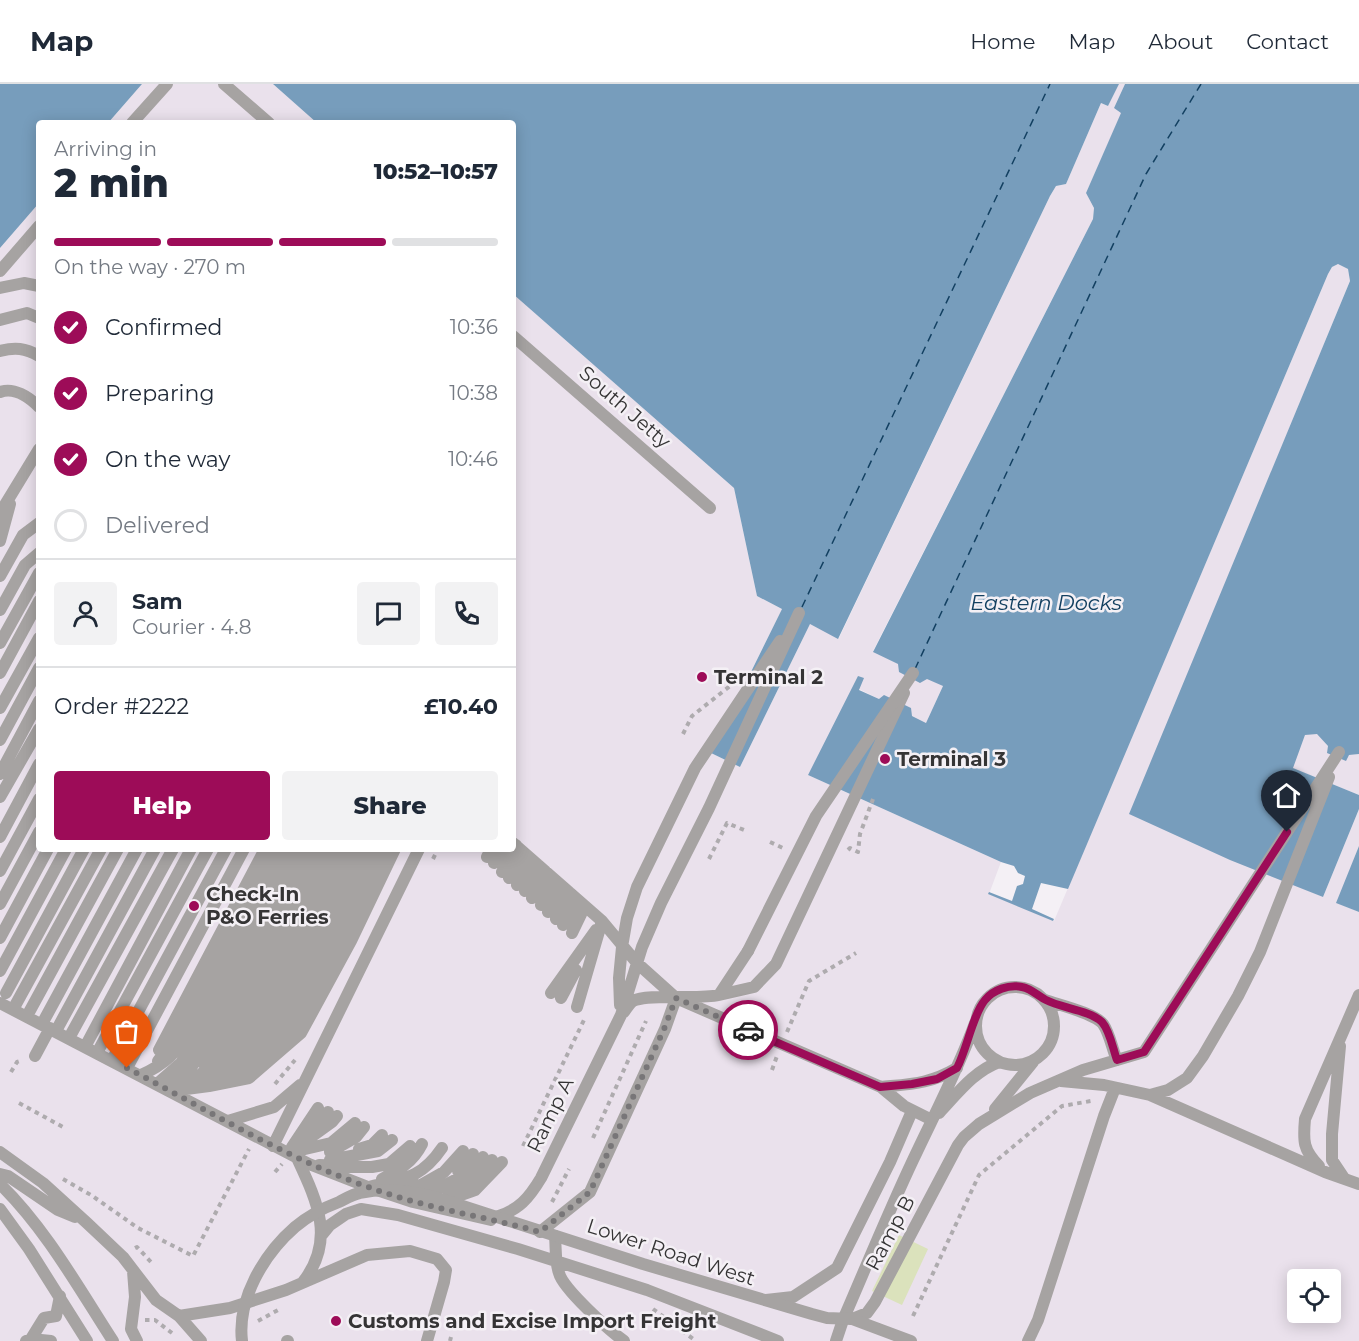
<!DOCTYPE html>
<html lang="en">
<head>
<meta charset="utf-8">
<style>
  body { margin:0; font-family:Montserrat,sans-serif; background:#f2f2f3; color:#1f2937; height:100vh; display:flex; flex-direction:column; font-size:22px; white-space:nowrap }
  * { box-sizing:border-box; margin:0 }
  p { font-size:20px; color:#747a83 }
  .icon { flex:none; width:33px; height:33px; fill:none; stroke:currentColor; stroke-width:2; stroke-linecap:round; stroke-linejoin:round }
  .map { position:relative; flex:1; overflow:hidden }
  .side { position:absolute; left:36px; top:36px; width:480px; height:732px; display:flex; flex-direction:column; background:#fff; border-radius:6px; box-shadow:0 3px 15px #0003 }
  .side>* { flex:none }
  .tools { position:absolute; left:1287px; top:1185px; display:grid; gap:12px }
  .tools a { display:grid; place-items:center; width:54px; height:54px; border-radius:6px; background:#fff; box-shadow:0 3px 15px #0003; font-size:30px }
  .pin { position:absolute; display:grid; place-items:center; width:51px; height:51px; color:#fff; margin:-62px -26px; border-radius:50% 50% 50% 0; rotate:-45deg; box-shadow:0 0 6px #0007 }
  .pin .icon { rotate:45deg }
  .courier { position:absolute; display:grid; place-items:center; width:60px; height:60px; margin:-30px; border:4px solid #9d0c58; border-radius:50%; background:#fff; color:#222; box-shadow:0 2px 8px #0007 }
  .overview em { font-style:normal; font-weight:800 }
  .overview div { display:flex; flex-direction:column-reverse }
  .overview { display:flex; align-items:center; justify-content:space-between; height:102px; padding:0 18px }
  h1 { font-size:39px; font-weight:800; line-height:45px }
  .bar { display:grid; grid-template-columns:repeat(4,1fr); gap:9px 6px; align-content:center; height:72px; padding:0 18px }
  .bar i { height:8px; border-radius:4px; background:#e0e1e3 }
  .bar .active { background:#9d0c58 }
  .bar p { grid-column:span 4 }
  .line { display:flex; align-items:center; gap:15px; padding:0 18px; border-top:2px solid #e0e1e3 }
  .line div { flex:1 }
  .round { display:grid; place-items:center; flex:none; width:63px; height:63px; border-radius:6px; background:#f2f2f3 }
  ol { padding:0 18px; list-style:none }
  li { display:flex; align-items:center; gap:18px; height:66px }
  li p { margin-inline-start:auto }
  li .icon { padding:6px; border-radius:50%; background:#9d0c58; color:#fff; stroke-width:4 }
  li:last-child { color:#747a83 }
  li i { width:33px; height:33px; border:3px solid #e0e1e3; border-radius:50% }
  .button { display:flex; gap:12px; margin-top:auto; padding:12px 18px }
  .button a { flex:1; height:69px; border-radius:6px; background:#9d0c58; color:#fff; font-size:24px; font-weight:800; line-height:69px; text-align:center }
  .button a+a { background:#f2f2f3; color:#1f2937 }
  header { display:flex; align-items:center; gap:36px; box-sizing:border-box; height:84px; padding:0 30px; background:#fff; border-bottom:2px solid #e0e1e3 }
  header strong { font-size:28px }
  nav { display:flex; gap:33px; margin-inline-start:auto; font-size:21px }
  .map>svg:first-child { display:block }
  .built { fill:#eae1ec; fill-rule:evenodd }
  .green { fill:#dbe2bc }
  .water { fill:#779dbc }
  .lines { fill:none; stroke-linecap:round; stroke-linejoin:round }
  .ferry { stroke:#134061; stroke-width:1.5; stroke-dasharray:8 6; stroke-linecap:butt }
  .path { stroke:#aeabae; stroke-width:4; stroke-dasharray:4.5 4.5; stroke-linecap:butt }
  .service { stroke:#a6a3a2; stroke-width:12 }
  .service-bridge { stroke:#a6a3a2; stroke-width:12 }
  .done { stroke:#787678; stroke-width:6; stroke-dasharray:0 10.8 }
  .route { stroke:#9d0c58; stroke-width:8 }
  .poi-dot { fill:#9d0c58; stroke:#f4f0f5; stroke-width:2 }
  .labels { text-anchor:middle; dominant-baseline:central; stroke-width:5; stroke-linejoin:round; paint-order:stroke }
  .street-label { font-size:20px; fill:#353435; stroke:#f4f0f5 }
  .poi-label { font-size:20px; font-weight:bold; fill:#353435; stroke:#f4f0f5; text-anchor:start }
  .water-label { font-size:21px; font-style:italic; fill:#134061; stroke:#f4f0f5 }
</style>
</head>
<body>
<header>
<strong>Map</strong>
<nav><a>Home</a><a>Map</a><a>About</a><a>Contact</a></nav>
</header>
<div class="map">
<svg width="1359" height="1257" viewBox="0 0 1359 1257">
  <rect width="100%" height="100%" fill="#f4f0f5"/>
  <path class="built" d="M142,0H273L317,39H108Z
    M1119,0H1125L1114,24L1122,28L1086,109L1094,124L1093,135L873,567L943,602L926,639L859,605L808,691L1001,778L989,810L1054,837L1328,190L1332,183L1338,180L1348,185L1350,197L1130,730L1323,813L1359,725V762L1337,819L1359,828V1257H0V164L39,119V765H513V210L734,404L757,512L782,525L711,669L740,683L810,540L839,554L1050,112L1056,102L1066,100L1101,19L1108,22ZM1298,1196H1330V1228H1298Z
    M1311,649H1317L1328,662L1349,671L1359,670V711L1292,684L1305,651Z"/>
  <path class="green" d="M899,1151L928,1165L902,1221L872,1207Z"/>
  <path class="water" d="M0,0H142L108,39H39V119L0,164Z
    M273,0H1119L1108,22L1101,19L1066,100L1056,102L1050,112L838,555L810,540L740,683L711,669L782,525L757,512L734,404L513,210V39H317Z
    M1125,0H1359V670L1349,671L1346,677L1327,669L1328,662L1317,650L1305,651L1293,684L1359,711V725L1323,813L1230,776L1129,730L1350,197L1348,185L1338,180L1332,183L1328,190L1068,805L1041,799L1032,825L1054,835L1053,837L988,810L989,808L1012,817L1017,802L1023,800L1025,792L1018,789L1014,782L1001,778L808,691L858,592L864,594L859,606L879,615L884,611L911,624L912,632L926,639L943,602L927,595L920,599L899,588L898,580L873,568L1093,135L1094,124L1086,109L1121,29L1114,24Z
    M1359,762V828L1336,819Z"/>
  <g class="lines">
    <path class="ferry" d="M802,523L1050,0
      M915,585L1146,90L1201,0"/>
    <path class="path" d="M683,650L692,632L730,602
      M770,758L785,765
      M848,766L850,764L858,768L860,750L873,715
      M433,775L438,765
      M709,775L727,739L744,746
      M787,948L809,897L856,869
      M772,986L777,972
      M11,988L17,978L23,976
      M275,1000L295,976
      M19,1019L63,1043
      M593,1054L646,937
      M523,1062L584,936
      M275,1088L282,1080
      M63,1095L91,1111L138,1144L193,1172L249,1065
      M552,1118L569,1085
      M135,1164L137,1163L151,1178L148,1181
      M653,1225L696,1257
      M913,1232L979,1091L1062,1022L1091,1017
      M145,1236H155L172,1249
      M258,1237L278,1226
      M450,1257L451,1253"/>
    <path class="service" d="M224,0L269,39
      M132,39L167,0
      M0,187L39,142
      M0,204L24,199L39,202
      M0,236L27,229L39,234
      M513,252L710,424
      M0,267C15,263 25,264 39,272
      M0,308C14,303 29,313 39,323
      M0,429L39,365
      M0,457L10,420
      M0,492L23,451L39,439
      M0,526L25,481L39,469
      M0,559L39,489
      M0,589L39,517
      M0,624L39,554
      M0,656L39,584
      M0,690L39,617
      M0,713L39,645
      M0,753L39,680
      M513,759L602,837L637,879L676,914L881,1003L904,1022L932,1036
      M487,773L491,765
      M494,779L501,765
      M0,787L39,715
      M502,788L516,761
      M509,794L522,767
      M517,801L530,774
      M525,807L537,780
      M532,814L545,787
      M0,820L39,748
      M541,821L554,795
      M548,828L562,802
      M556,835L569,808
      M563,841L576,815
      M572,849L585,822
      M0,854L48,765
      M0,887L66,765
      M976 942a39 39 0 1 1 78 0a39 39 0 1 1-78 0Z
      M6,909L84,765
      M551,909L596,846
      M719,911L754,903L776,880L904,609
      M561,914L576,886
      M1045,916C1059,921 1094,929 1103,940C1110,950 1112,965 1117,976
      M0,919L309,1080L368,1103L413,1118L491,1136
      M16,920L101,765
      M620,921L619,894L622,863L627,834L637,803L695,684L780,557
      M577,923L602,837
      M624,928C626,925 630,919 633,917C648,909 697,916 719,911L748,867
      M27,932L118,765
      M42,940L137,765
      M56,947L155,765
      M69,954L173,765
      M284,961L342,852L383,765
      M1340,962L1332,1050V1076L1344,1094
      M85,963L191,765
      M159,966L265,765
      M97,969L208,765
      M35,972L50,944
      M112,976L226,765
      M158,977L184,942L277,765
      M265,977L333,847L373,765
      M204,980L219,962L320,765
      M127,984L244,765
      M141,991C166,980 176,968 192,946L287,765
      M221,996L244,974L352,765
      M231,996L253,979L363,765
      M1061,997L1104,1001L1150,1011L1168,1006L1187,994L1203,972L1238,912L1260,868L1329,693
      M173,999L190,985L210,956L309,765
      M157,1000L181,979L200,950L298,765
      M177,1002L197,994L228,965L331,765
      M196,1002L218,989L236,970L341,765
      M881,1003C911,1000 930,1000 957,984
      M171,1007L209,1002L249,994L301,949L351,857L395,765
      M1150,1011L1325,1088L1359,1100
      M995,1025L1033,978
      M939,1029C957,1010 974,987 999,978
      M228,1037L274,1023L300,1001
      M310,1048L328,1028
      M273,1062L419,765
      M292,1063L318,1024
      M296,1064L332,1038L337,1032
      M359,1065L372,1061L382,1051
      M0,1068L43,1099L87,1139L123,1173L156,1216L179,1232L201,1257
      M330,1068L356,1053L364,1043
      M288,1069L331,1059L355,1039
      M297,1074C317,1117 336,1156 303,1198
      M330,1076L378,1067L392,1056
      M319,1081L372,1083L389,1080L410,1062
      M1319,1082C1303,1066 1303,1057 1305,1035L1359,911
      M458,1087L473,1070
      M0,1090L8,1092L58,1126L75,1133
      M382,1095C399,1086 413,1078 422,1060
      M0,1100C46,1145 78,1203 113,1257
      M393,1102L421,1101L444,1088L463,1067
      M369,1103C403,1095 421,1095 442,1064
      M448,1107L470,1098L492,1076
      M419,1114L467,1090L483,1073
      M441,1118L475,1106L502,1078
      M0,1125L29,1165L87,1257
      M496,1133C519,1126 529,1114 541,1094L621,931L642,863L661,819L709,724L799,529
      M540,1148L590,1108L665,945L676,914
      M321,1152L330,1141L346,1130L361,1125L398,1131L518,1165L647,1206L778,1257
      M555,1152C556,1164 555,1178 559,1189C563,1205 610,1247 624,1257
      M133,1187L135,1213L131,1245L137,1257
      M766,1216L793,1213L837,1184L890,1078L912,1027
      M179,1232L230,1224L286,1206L367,1171L410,1167L437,1175L446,1186L444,1198L427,1257
      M852,1235L867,1229L875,1218L958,1061L964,1053L979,1040L1030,1009L1083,986L1144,968L1339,668
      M31,1255L44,1234L56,1232L60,1212
      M26,1257L31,1255L51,1257
      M287,1257H288
      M836,1257L843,1236C866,1183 888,1129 913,1076C934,1031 958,986 975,939
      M1028,1257L1038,1236L1104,1032L1115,1004"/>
    <path class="service-bridge" d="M748,867L816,732L913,589
      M242,1257C237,1215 264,1170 295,1143C308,1132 323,1124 339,1118C345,1115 353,1110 360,1109C387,1103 412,1107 438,1114L643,1180L812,1230L827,1234L852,1235L911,1257"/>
  </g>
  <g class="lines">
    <path class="done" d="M127,984C206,1025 283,1073 368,1103C424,1124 483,1132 540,1148L590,1108L664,945L676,914L748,946"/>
    <path class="route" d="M748,946L880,1003L912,1000L937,995L957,984C967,965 973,930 985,916C993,906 1009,900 1022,903C1032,905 1038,912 1046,916C1061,924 1089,926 1102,938C1110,947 1113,965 1117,976L1144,968L1287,748"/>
  </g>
  <g class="poi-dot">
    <circle cx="702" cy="593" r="6"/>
    <circle cx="885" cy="675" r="6"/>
    <circle cx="194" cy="822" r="6"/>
    <circle cx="336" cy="1237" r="6"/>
  </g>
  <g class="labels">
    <g class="street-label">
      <text transform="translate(625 323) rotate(41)">South Jetty</text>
      <text transform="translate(550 1031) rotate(-64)">Ramp A</text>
      <text transform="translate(890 1149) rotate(-62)">Ramp B</text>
      <text transform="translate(671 1168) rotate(18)">Lower Road West</text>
    </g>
    <g class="poi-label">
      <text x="714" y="593">Terminal 2</text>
      <text x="897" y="675">Terminal 3</text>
      <text x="206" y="810">Check-In<tspan x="206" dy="23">P&amp;O Ferries</tspan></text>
      <text x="348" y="1237">Customs and Excise Import Freight</text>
    </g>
    <g class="water-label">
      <text x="1046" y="518">Eastern Docks</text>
    </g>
  </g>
</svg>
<div class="tools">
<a><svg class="icon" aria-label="locate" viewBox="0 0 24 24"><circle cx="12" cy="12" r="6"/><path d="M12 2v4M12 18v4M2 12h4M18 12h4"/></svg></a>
</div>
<div class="pin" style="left:127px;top:984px;background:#ea580c"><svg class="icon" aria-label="bag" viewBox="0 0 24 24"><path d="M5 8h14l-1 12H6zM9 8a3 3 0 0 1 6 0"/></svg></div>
<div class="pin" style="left:1287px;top:748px;background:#1f2937"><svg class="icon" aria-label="home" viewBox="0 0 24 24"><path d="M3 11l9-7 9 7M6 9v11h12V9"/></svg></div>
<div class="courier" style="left:748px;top:946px"><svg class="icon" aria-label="car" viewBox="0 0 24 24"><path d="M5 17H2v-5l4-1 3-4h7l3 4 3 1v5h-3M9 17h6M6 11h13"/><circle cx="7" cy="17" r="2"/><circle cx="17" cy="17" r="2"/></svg></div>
<section class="side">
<div class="overview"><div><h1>2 min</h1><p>Arriving in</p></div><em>10:52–10:57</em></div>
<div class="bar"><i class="active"></i><i class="active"></i><i class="active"></i><i></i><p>On the way · 270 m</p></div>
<ol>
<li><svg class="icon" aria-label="check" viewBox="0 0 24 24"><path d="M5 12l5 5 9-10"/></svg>Confirmed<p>10:36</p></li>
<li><svg class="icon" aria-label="check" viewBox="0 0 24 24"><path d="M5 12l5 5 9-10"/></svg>Preparing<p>10:38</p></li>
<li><svg class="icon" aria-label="check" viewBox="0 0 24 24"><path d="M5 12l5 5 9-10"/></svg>On the way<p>10:46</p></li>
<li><i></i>Delivered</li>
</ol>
<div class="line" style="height:108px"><a class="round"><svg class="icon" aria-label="person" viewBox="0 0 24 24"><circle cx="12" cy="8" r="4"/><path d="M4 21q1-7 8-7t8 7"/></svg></a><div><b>Sam</b><p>Courier · 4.8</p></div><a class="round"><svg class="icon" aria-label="chat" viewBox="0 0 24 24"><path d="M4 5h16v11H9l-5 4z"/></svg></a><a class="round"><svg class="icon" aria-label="phone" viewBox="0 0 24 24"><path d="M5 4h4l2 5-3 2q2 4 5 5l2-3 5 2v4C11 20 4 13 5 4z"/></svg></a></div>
<div class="line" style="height:78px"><div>Order #2222</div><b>£10.40</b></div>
<div class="button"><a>Help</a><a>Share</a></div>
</section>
</div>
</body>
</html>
